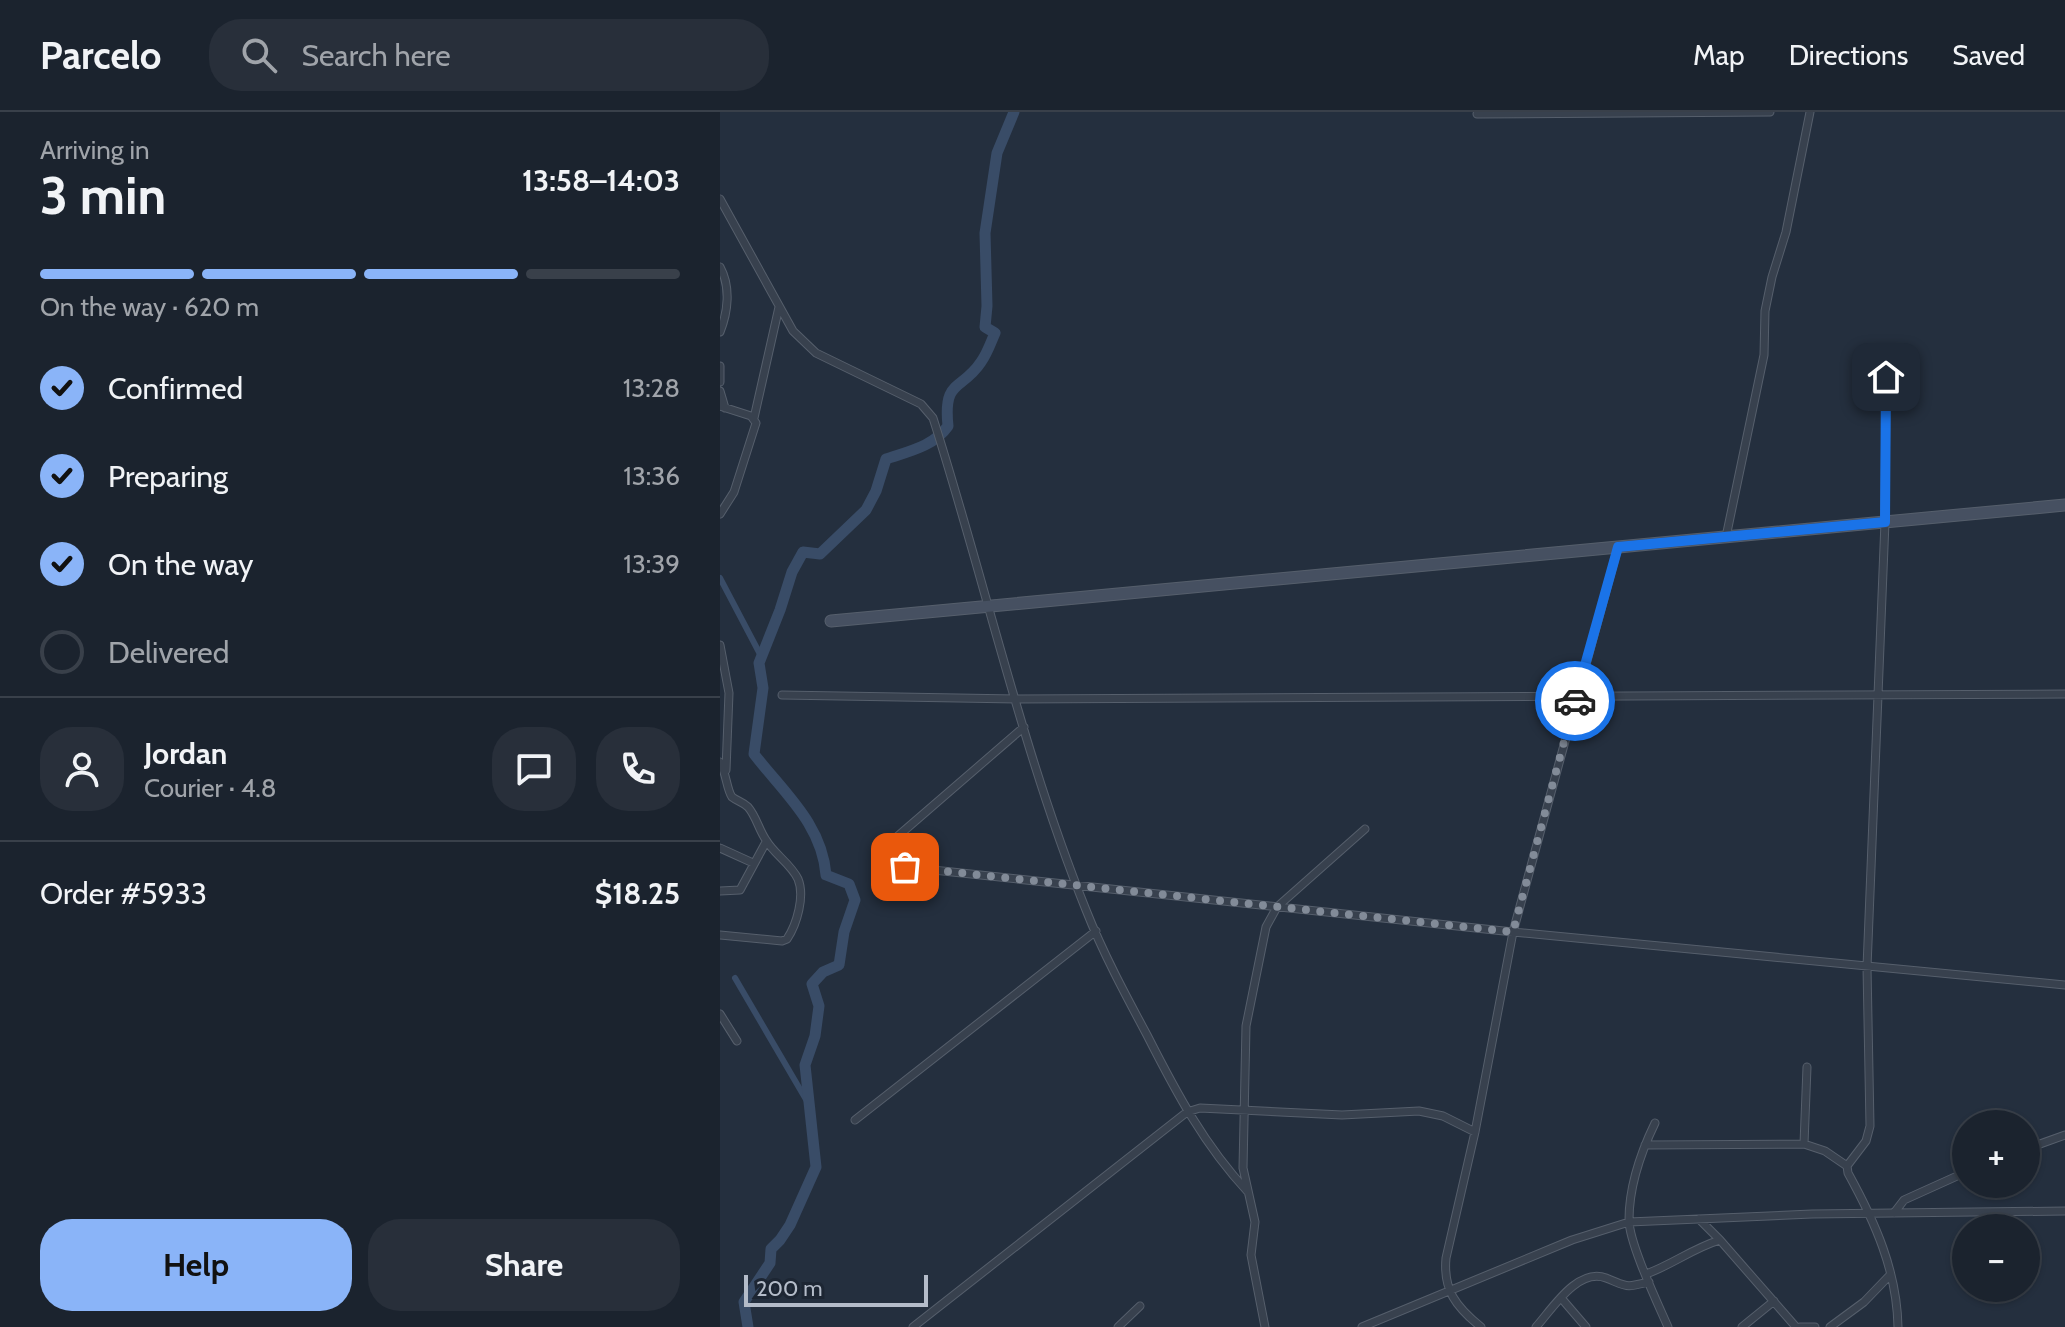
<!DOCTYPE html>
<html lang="en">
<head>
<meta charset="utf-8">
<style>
  body { margin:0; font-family:Cabin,sans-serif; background:#282f3a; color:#f1f3f6; height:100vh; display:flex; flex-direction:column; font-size:30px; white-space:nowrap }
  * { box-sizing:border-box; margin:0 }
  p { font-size:26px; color:#a0a4aa }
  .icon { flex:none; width:44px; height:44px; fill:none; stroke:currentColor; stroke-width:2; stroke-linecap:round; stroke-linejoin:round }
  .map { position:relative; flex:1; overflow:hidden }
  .side { display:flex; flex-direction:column; background:#1b232e; width:720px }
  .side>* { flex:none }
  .tools { position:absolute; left:1232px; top:998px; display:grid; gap:16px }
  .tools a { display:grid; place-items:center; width:88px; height:88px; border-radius:50%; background:#1b232e; box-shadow:0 2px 6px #0004,0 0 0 2px #39404a; font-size:40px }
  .scale { position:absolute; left:24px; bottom:20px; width:184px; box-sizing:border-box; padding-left:8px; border:4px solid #b4bcc9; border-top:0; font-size:22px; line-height:28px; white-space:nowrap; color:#b4bcc9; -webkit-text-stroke:6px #1d2633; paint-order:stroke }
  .pin { position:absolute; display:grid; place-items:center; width:68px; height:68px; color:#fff; margin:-34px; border-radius:16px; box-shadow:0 4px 12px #0006 }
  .courier { position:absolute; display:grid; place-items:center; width:80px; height:80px; margin:-40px; border:6px solid #1a73e8; border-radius:50%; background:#fff; color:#222; box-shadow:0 2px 10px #0007 }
  .headline em { font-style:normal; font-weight:700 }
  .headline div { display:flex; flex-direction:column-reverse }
  .headline { display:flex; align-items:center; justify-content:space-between; height:136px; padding:0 40px }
  h1 { font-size:52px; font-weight:700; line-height:60px }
  .bar { display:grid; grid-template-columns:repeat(4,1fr); gap:12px 8px; align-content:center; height:96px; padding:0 40px }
  .bar i { height:10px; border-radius:6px; background:#39404a }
  .bar .active { background:#8ab4f8 }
  .bar p { grid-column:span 4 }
  .line { display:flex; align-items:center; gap:20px; padding:0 40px; border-top:2px solid #39404a }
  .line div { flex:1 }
  .round { display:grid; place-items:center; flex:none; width:84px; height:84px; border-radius:32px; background:#282f3a }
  ol { padding:0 40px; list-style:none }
  li { display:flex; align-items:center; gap:24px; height:88px }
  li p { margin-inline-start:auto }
  li .icon { padding:8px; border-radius:50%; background:#8ab4f8; color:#111; stroke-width:4 }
  li:last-child { color:#a0a4aa }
  li i { width:44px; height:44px; border:4px solid #39404a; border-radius:50% }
  .cta { display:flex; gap:16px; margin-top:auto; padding:16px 40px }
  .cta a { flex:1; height:92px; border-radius:32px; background:#8ab4f8; color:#111; font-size:32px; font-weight:700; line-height:92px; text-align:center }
  .cta a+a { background:#282f3a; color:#f1f3f6 }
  header { display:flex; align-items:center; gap:48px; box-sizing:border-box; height:112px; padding:0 40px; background:#1b232e; border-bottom:2px solid #39404a }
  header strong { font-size:38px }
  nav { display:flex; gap:44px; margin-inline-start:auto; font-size:28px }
  .search { width:560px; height:72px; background:#282f3a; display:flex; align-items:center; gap:20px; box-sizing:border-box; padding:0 28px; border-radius:32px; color:#a0a4aa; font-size:30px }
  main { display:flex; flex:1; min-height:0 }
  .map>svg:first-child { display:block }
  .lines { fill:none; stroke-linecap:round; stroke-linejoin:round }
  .canal { stroke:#394c67; stroke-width:6 }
  .river { stroke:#394c67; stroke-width:11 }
  .street-casing { stroke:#565f6c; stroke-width:9 }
  .secondary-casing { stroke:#565f6c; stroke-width:13 }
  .street { stroke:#38414e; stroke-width:7 }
  .secondary { stroke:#465061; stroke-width:11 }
  .done { stroke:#828b98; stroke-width:8; stroke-dasharray:0 14.4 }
  .route { stroke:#1a73e8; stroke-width:10 }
</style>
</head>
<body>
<header>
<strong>Parcelo</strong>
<div class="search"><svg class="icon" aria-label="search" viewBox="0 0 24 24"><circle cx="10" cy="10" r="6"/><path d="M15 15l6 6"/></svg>Search here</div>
<nav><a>Map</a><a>Directions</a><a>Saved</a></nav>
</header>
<main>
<section class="side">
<div class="headline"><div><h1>3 min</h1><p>Arriving in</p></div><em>13:58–14:03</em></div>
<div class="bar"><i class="active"></i><i class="active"></i><i class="active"></i><i></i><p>On the way · 620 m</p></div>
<ol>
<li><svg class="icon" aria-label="check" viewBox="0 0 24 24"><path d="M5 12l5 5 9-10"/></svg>Confirmed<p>13:28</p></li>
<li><svg class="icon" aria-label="check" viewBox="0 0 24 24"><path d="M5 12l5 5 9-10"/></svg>Preparing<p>13:36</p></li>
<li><svg class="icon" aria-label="check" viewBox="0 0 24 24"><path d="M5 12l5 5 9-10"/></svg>On the way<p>13:39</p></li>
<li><i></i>Delivered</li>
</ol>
<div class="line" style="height:144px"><a class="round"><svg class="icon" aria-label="person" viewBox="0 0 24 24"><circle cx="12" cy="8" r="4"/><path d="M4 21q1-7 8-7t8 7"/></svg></a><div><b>Jordan</b><p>Courier · 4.8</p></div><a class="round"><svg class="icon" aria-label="chat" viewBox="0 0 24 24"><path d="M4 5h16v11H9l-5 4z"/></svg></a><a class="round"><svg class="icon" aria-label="phone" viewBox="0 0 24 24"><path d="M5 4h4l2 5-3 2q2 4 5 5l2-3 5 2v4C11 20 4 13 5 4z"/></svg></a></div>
<div class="line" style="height:104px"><div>Order #5933</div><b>$18.25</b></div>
<div class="cta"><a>Help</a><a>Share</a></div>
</section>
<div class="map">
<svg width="1345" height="1215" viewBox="0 0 1345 1215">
  <rect width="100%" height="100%" fill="#242f3e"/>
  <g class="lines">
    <path class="canal" d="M0,466L41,544
      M15,866L91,996"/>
    <path class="river" d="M28,1215L24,1190L50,1151L51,1137L60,1128L70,1113L96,1055L85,953L95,924L99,894L92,872L103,860L119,853L124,820L135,788L129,772L106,763C102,712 64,681 34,642L43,576L39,551L60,498L72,460L83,440L100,442L146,398L156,379L166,347C190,339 214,334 228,314C223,266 242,279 261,250C267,242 271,230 275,221L265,215L267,194L265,121L277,41L294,0"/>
    <defs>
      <path id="street" d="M757,2L1050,0
        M0,87L73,219L96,241L201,292L213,306C265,469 302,639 366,798C383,841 405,882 427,923C456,980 484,1033 528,1080
        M0,155C11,175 8,200 0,220
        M0,254V270
        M1166,265L1165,410L1147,855L1150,1014L1146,1029L1127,1054L1128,1061C1155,1110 1177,1159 1178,1215
        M0,279L5,296
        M0,294L31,304L36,311L14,380L0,402
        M34,306L59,195
        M1006,425L1044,243L1045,199L1052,165L1066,120L1090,0
        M0,533L9,581L6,658
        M62,583L296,587L1345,582
        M0,650C6,660 7,679 12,685C17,689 23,690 28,695C36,704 39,718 46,728C54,742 71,752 78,767C85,784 77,812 67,827L62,829L0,823
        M171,730L304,615
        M0,736L33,751
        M185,755L793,820L1345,873
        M0,779L20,778L46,730
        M0,902L17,929
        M135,1008L376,819
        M935,1011C921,1040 909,1075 909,1108C909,1131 938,1192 948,1215
        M1084,1032L1087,955
        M925,1033L1084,1032L1105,1039L1127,1054
        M1306,1037L1345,1023
        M1174,1101L1184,1088L1246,1060
        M979,1107L1000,1128
        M926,1162C952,1153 973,1136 1000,1128L1076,1215
        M842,1187L866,1215
        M193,1215L467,1000L480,996L622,1003L699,999L723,1004L755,1020
        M398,1215L420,1194
        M545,1215L531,1143L535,1110L523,1056L526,914L546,815L557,795L645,717
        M642,1215L852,1128L909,1110L1092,1102L1345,1099
        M761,1215C736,1195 723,1178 726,1146L755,1020L793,820L898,435
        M816,1215C832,1197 858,1155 886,1166C909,1175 904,1176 929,1170
        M1022,1215L1054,1189
        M1080,1215H1095
        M1110,1215L1144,1190L1170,1163"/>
      <path id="secondary" d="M111,509L1345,393"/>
    </defs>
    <use href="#street" class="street-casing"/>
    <use href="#secondary" class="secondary-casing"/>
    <use href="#street" class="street"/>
    <use href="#secondary" class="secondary"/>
  </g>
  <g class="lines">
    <path class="done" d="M185,755L793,820L855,589"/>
    <path class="route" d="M855,589L898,435L1165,410L1166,265"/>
  </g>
</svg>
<div class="tools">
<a>+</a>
<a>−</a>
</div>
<div class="scale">200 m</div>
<div class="pin" style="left:185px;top:755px;background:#ea580c"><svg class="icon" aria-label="bag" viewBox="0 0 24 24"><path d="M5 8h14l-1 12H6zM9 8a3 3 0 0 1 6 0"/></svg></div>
<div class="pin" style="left:1166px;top:265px;background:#1f2937"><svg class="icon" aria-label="home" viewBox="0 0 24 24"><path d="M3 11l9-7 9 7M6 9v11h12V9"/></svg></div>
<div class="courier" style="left:855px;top:589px"><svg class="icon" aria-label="car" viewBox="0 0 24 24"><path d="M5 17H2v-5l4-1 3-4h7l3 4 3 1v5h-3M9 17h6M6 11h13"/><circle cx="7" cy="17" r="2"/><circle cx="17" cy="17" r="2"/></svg></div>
</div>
</main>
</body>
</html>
